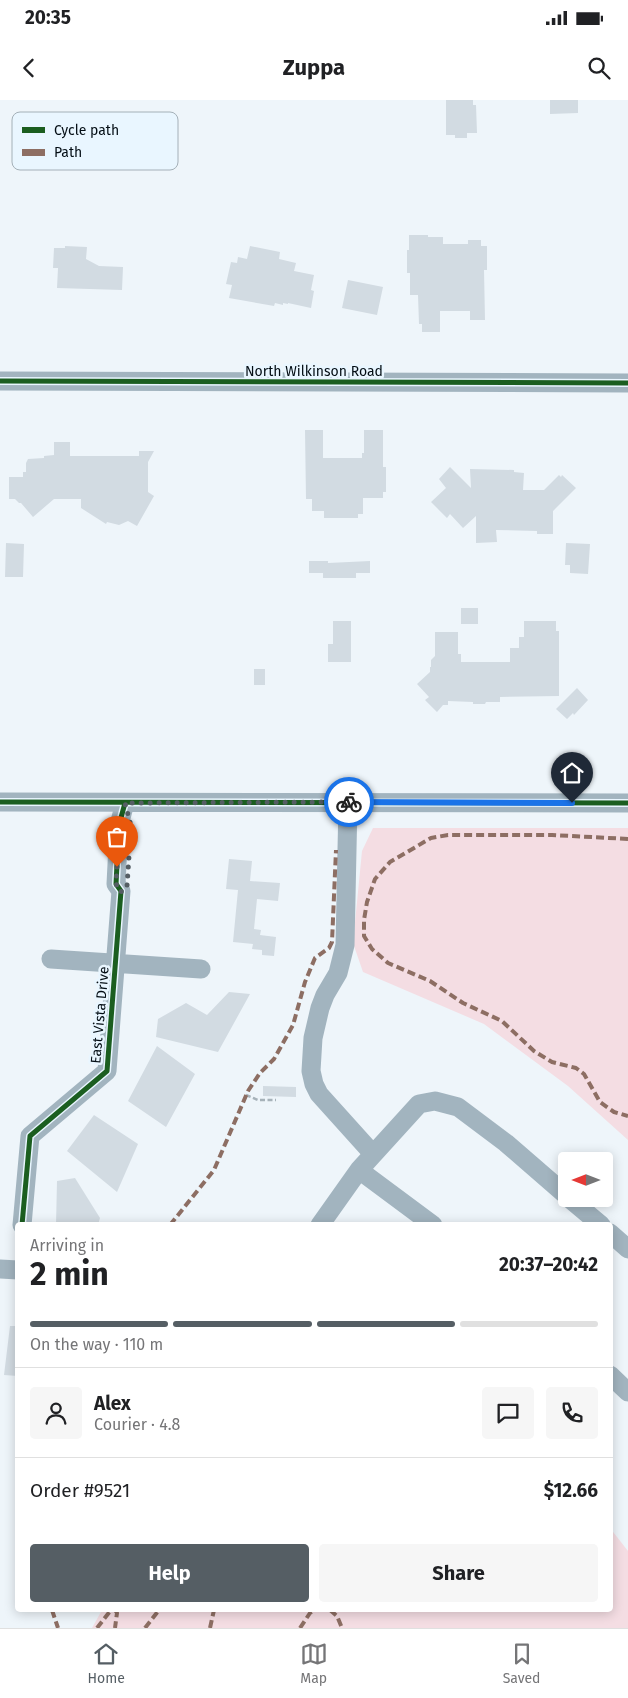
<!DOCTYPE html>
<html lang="en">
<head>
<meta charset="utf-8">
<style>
  body { margin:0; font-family:"Fira Sans",sans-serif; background:#f6f6f6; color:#202124; height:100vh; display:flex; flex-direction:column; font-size:19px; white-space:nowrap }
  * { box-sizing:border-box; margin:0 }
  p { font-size:16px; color:#757577 }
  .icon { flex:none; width:28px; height:28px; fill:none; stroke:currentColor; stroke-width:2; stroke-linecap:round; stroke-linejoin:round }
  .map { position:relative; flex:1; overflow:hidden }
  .sheet { position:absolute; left:15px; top:1122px; width:598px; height:390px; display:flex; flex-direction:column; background:#fff; border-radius:5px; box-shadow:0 2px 12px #0003 }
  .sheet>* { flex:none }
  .needle { width:32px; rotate:270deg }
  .tools { position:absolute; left:558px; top:1052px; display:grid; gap:10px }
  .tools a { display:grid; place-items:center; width:55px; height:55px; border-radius:5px; background:#fff; box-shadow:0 2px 12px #0003; font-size:25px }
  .pin { position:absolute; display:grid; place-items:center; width:42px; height:42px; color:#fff; margin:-51px -21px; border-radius:50% 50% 50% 0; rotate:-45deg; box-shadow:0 0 5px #0007 }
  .pin .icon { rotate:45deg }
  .courier { position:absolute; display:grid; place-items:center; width:50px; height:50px; margin:-25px; border:4px solid #1a73e8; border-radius:50%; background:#fff; color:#222; box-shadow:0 1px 6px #0007 }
  .summary em { font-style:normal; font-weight:700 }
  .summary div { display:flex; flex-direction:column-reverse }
  .summary { display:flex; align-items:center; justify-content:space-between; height:85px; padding:0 15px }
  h1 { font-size:32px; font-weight:700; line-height:38px }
  .bar { display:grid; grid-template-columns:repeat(4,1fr); gap:8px 5px; align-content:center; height:60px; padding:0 15px }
  .bar i { height:6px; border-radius:4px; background:#e0e0e0 }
  .bar .on { background:#555e64 }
  .bar p { grid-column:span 4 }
  .line { display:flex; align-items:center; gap:12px; padding:0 15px; border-top:1px solid #e0e0e0 }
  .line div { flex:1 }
  .round { display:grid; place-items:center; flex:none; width:52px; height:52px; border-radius:5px; background:#f6f6f6 }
  .action { display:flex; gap:10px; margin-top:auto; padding:10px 15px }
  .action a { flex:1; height:58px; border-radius:5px; background:#555e64; color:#fff; font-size:20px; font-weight:700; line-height:58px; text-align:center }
  .action a+a { background:#f6f6f6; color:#202124 }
  .status { display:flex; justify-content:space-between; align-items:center; height:35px; padding:0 25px; background:#fff; direction:ltr }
  .status svg { height:14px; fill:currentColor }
  header { display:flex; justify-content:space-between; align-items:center; height:65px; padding:0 15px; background:#fff; font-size:22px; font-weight:700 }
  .dock { display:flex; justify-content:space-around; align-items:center; height:70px; border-top:1px solid #e0e0e0; background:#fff; font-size:14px; color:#757577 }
  .dock a { display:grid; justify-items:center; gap:2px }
  .dock .on { color:#555e64 }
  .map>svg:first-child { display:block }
  .green { fill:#f4dde3 }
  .building { fill:#d2dbe2 }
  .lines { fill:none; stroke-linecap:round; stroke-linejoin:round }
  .path { stroke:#a6b2b9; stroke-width:2.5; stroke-dasharray:5 2.5; stroke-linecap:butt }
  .minor { stroke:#a2b4bf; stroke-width:19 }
  .quiet { stroke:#8d6e63; stroke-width:4; stroke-dasharray:8 4; stroke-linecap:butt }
  .cycleway-casing { stroke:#e9f6ff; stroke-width:8 }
  .cycleway { stroke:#1b5e20; stroke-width:5 }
  .done { stroke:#555e64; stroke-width:5; stroke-dasharray:0 9 }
  .route { stroke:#1a73e8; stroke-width:6 }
  .labels { text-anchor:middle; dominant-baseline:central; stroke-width:5; stroke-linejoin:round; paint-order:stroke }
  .street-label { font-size:14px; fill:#030d14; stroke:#e9f6ff }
  .key { fill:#e9f6ff; stroke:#a4b0b8; stroke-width:1 }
  .key-label { font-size:14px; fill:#030d14 }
</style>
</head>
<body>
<div class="status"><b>20:35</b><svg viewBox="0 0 49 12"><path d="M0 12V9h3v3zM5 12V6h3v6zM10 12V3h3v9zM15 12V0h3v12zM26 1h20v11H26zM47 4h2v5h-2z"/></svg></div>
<header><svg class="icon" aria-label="back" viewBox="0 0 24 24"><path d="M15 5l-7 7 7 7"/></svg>Zuppa<svg class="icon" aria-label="search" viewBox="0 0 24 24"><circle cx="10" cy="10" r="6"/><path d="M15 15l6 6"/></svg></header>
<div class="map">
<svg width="628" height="1528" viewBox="0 0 628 1528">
  <rect width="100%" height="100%" fill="#eef5fa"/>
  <path class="green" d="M373,728H628V1040L568,986L484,924L363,872L353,843L362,751Z
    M610,1428L628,1451V1528H92L102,1510H610Z"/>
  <path class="building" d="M446,0H473V5H476L477,33H467V38H455V35H446Z
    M550,0H578V13L550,14Z
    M409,135H428V137H443V144H468V140H481V146H487V170H484L485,220H470V211H440V232H422V224H419L418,195H410V173H407V150H409Z
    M65,146L87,147L86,159L99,166L123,167L122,190L57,188L58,168H53L54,148H65Z
    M250,146L280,152L279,159L296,163L294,171L314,175L311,190L314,191L311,208L288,203V204L283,203V205L275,203L274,206L229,198L232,185L226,184L231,162L237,163L238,157L247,159Z
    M348,180L383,187L377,215L342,208Z
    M305,330H323V358H362V353H364V330H383V367H386V392H383V398H363V414H358V418H324V411H312V399H306Z
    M54,342H70V356H139V351H154L148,362V392L154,396L137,426L128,421L119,425L107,422L106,424L81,408V399H54L33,417L21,403H19L15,399H9V377H23V372H26V363L28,359L44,358V356L54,355Z
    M450,367L471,388L470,369L514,370V372L524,373L523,390H544L559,375L561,377L562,375L576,388L553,411V434H537V431L496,430L497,442L476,443V416L463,428L450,414L447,418L431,402L446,388L439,379Z
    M6,443L24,444L23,477H5Z
    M566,443L590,444L588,474L570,473V465H565Z
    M309,461H328V463L370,461V473H356V478H323V473H309Z
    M461,508H478V524H461Z
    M333,521H351V562H328V544H333Z
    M524,521H556V531H559V596L500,597V602H486L485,604H473V602L448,601V605H443L437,612L425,600L429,597L417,584L430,572V567H431V560L435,556V532H458V554H461V562H510V548H519V537H524Z
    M254,569H265V585H254Z
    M577,588L588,600L574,615L573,613L567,619L556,609Z
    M229,759L252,761L250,781L280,783L278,801L257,799L254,829L261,830L260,835L276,837L274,856L262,855V850L252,849L253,844L233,842L238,790L226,789Z
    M229,892L250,894L218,952L156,937L158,919L186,903L207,915Z
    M157,946L195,974L166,1027L128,1001Z
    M263,986L296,987V997L263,996Z
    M94,1015L138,1044L117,1092L67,1051Z
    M75,1078L100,1118L98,1125H56L57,1081Z
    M10,1226H18V1276L4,1275Z"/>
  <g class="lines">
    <path class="path" d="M246,995L258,1000H276"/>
    <path class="minor" d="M0,281L628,283
      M0,702L628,703
      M348,702L345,845L338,873L325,895L320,908L313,938L311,971L314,984L319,994L373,1054
      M51,859L201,869
      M359,1070L433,1125
      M570,1099L601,1125
      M22,1125L30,1036L107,971L121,791L116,784L119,725L125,703
      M320,1125L359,1070L419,1004L435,1001L458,1007L506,1043L566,1095
      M610,1133L628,1149
      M0,1169L18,1170
      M610,1275L628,1292"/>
    <path class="quiet" d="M628,739L552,735H448L431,738L390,762L375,779L367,802L364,820V836L372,849L388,863L430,881L463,903L502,921L534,951L552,962L576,968L584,974L600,1002L614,1012L628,1016
      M170,1125L214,1070L248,991L260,973L274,959L293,925L305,882L315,858L329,848L332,842L336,750
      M52,1510L58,1528
      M115,1510L117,1513L115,1528
      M330,1510L337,1516L342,1528
      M97,1528L111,1510
      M145,1528L159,1510
      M210,1528L214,1510
      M300,1528L310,1513L314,1510"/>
    <defs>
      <path id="cycleway" d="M0,281L628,283
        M0,702L628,703
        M22,1125L30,1036L107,971L121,791L116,784L119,725L125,703"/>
    </defs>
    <use href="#cycleway" class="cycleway-casing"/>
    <use href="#cycleway" class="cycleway"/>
  </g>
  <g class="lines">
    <path class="done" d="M117,767L116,784L121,792L127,786L131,726L125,703L349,702"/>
    <path class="route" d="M349,702L572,703"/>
  </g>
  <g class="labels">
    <g class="street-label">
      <text x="314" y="271">North Wilkinson Road</text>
      <text transform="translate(100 915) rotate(-85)">East Vista Drive</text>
    </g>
  </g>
  <rect x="12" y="12" width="166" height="58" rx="8" class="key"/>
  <rect x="22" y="27" width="23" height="6" fill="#1b5e20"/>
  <rect x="22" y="49" width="23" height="7" fill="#8d6e63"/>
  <g class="key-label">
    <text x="54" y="35">Cycle path</text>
    <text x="54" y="57">Path</text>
  </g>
</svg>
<div class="tools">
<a><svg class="needle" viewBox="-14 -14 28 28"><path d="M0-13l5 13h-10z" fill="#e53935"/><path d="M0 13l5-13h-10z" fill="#757577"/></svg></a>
</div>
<div class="pin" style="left:117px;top:767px;background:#ea580c"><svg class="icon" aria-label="bag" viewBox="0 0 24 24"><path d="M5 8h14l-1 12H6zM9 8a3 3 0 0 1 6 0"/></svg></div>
<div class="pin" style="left:572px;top:703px;background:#1f2937"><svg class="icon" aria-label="home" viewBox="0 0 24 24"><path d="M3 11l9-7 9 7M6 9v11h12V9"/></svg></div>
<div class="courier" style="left:349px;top:702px"><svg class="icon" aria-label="bike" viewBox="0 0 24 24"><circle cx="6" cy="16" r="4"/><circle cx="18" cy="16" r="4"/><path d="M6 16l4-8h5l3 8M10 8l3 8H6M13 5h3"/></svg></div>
<section class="sheet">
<div class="summary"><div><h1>2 min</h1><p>Arriving in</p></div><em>20:37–20:42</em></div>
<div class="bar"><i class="on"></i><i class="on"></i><i class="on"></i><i></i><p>On the way · 110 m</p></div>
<div class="line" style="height:90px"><a class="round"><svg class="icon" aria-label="person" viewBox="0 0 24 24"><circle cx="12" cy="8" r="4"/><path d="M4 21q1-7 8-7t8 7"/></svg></a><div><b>Alex</b><p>Courier · 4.8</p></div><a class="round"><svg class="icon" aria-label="chat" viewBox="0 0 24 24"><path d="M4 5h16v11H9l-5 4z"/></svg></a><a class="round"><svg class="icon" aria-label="phone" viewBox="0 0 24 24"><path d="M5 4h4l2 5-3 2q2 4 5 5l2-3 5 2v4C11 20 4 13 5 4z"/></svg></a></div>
<div class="line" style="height:65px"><div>Order #9521</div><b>$12.66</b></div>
<div class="action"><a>Help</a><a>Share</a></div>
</section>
</div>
<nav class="dock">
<a class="on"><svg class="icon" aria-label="home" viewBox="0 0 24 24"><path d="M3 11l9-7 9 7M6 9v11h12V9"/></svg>Home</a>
<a><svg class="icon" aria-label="map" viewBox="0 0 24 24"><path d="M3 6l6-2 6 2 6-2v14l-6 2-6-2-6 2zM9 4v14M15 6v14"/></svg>Map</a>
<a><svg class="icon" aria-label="saved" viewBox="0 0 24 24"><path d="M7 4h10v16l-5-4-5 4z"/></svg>Saved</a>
</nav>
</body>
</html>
